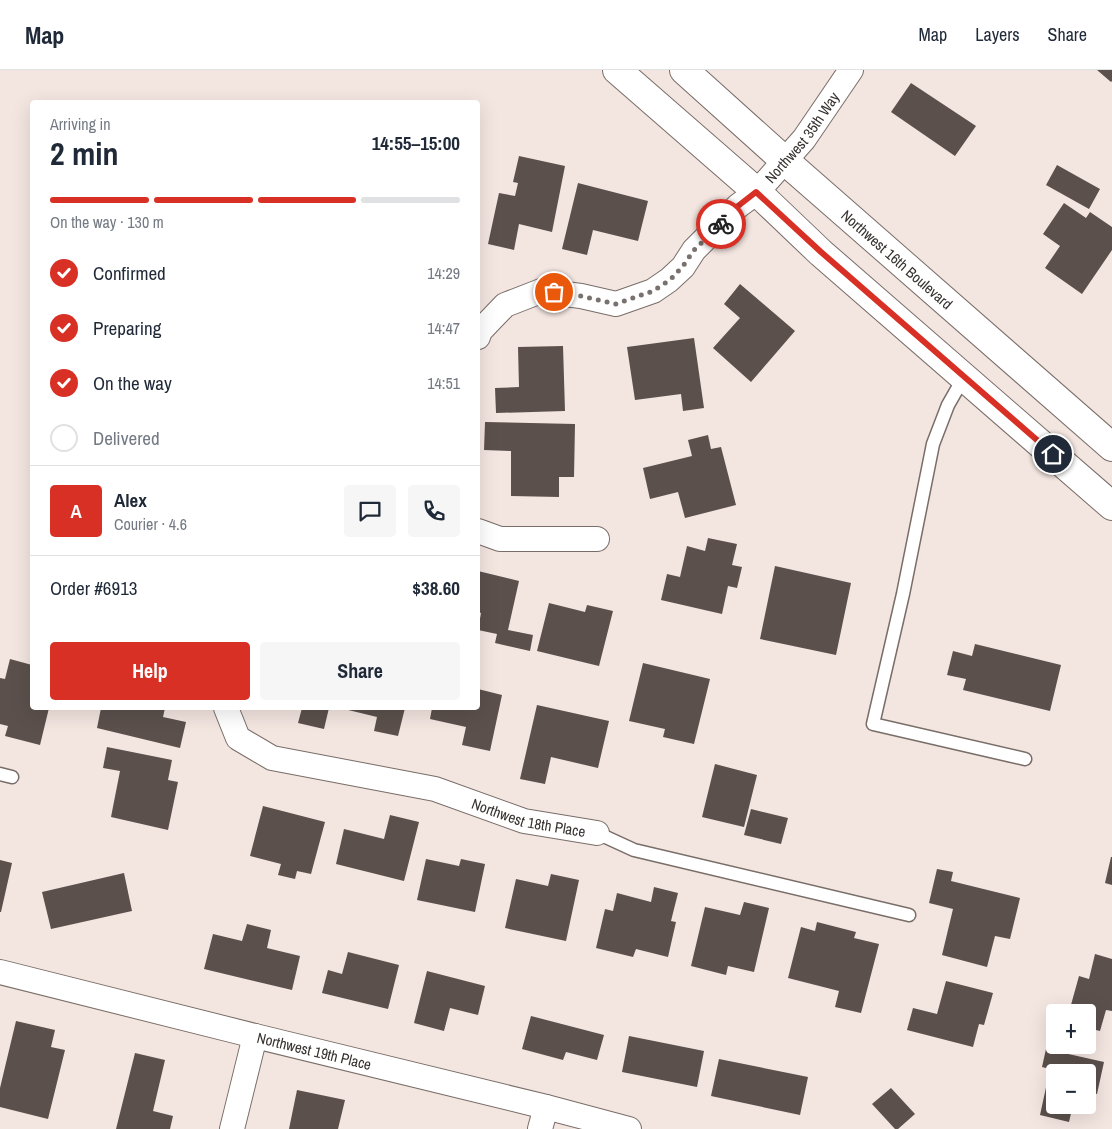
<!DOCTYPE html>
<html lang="en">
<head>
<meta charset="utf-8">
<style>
  body { margin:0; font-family:"Archivo Narrow",sans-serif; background:#f6f6f7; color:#1f2937; height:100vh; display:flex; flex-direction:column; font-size:19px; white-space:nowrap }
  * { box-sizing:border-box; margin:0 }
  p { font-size:16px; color:#747a83 }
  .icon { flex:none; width:28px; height:28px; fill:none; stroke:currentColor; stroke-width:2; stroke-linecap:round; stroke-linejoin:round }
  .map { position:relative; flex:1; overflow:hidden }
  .sheet { position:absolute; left:30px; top:30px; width:450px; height:610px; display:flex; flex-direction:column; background:#fff; border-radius:5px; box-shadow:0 5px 20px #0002 }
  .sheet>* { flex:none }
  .fabs { position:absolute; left:1046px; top:934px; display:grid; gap:10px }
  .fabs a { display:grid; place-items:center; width:50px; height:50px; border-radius:5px; background:#fff; box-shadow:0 5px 20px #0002; font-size:25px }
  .pin { position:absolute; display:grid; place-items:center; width:42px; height:42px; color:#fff; margin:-21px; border:2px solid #fff; border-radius:50%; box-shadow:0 1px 5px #0007 }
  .courier { position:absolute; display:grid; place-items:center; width:50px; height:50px; margin:-25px; border:4px solid #d93025; border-radius:50%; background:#fff; color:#222; box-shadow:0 1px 6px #0007 }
  .summary em { font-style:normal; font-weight:800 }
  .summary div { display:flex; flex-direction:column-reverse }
  .summary { display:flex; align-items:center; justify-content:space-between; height:85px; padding:0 20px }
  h1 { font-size:32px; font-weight:800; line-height:38px }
  .bar { display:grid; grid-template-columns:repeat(4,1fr); gap:8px 5px; align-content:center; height:60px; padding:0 20px }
  .bar i { height:6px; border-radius:4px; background:#e0e1e3 }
  .bar .active { background:#d93025 }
  .bar p { grid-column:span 4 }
  .line { display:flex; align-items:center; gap:12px; padding:0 20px; border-top:1px solid #e0e1e3 }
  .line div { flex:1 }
  .round { display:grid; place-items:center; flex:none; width:52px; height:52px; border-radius:5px; background:#f6f6f7 }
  ol { padding:0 20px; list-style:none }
  li { display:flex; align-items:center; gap:15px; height:55px }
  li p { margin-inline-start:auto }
  li .icon { padding:5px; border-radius:50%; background:#d93025; color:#fff; stroke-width:4 }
  li:last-child { color:#747a83 }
  li i { width:28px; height:28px; border:2px solid #e0e1e3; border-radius:50% }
  .cta { display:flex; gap:10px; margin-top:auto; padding:10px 20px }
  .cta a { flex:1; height:58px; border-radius:5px; background:#d93025; color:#fff; font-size:20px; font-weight:800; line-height:58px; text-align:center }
  .cta a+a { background:#f6f6f7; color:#1f2937 }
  header { display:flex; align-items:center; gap:30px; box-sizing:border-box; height:70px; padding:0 25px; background:#fff; border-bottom:1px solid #e0e1e3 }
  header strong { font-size:24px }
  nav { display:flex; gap:28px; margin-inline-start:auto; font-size:18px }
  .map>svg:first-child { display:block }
  .building { fill:#5b504c }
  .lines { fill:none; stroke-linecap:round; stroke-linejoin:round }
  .lane-casing { stroke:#796d68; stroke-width:15 }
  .street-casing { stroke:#796d68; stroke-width:26 }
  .secondary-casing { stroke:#796d68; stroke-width:30 }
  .lane { stroke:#fff; stroke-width:12 }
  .street { stroke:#fff; stroke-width:24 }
  .secondary { stroke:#fff; stroke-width:28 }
  .done { stroke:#79716e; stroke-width:5; stroke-dasharray:0 9 }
  .route { stroke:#d93025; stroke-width:6 }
  .labels { text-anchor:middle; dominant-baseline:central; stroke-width:5; stroke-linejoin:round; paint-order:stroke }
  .street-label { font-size:15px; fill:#373230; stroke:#f3e5e0 }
</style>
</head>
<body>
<header>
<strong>Map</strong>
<nav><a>Map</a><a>Layers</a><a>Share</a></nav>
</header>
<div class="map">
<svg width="1112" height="1059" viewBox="0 0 1112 1059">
  <rect width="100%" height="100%" fill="#f3e5e0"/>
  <path class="building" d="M1097,0H1112V11L1111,12Z
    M911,13L976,56L955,86L891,42Z
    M519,86L565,96L552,162L519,154L514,180L488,174L499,123L515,126L518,113L513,112Z
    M1057,95L1100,119L1089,139L1046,115Z
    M578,113L648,131L638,171L593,160L587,185L562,179Z
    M1064,133L1086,148L1090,142L1112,157V180L1082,224L1045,198L1060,176L1043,164Z
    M740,214L795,261L751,312L713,278L740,248L724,234Z
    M694,268L704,338L683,341L681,324L635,330L627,277Z
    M563,276L565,341L496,343L495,318L519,317L518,277Z
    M485,352L575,354L574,407H559V427L511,426V381L484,380Z
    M708,365L711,379L721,377L736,435L685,448L678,422L650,429L643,398L692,386L688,370Z
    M708,468L737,474L732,495L742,497L737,518L728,516L722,544L661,530L667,504L680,507L687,476L705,481Z
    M775,496L851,513L836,585L760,569Z
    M478,501L519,511L508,560L533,565L530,581L495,573L497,564L478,560L481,543L478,542Z
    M549,533L585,542L587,535L613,541L599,596L537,581Z
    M975,574L1061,595L1050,641L963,620L966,609L947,605L953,581L972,586Z
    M10,589L32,595V638H49L40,675L5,666L8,656L0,654V608L5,609Z
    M643,593L710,609L694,674L663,667L665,659L629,651Z
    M478,619L502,625L490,681L462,675L466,657L430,649L432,638H478Z
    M537,635L609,651L598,698L551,687L545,714L520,709Z
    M101,638H165L163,647L186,652L180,678L97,658Z
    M302,638H329L324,659L298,653Z
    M340,638H405L398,666L374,661L377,647Z
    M107,677L172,690L168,710L178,712L168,760L111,747L120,701L103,698Z
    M715,694L757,705L744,757L702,747Z
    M263,736L325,752L311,804L297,801L295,809L278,805L281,794L250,786Z
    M751,739L788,748L781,774L744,765Z
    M390,745L419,752L404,811L336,794L344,759L384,769Z
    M1111,787H1112V815L1105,813Z
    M426,789L459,796L461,789L485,794L475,842L417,830Z
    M0,790L12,793L1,842H0Z
    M937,799L953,802L951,811L1020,828L1010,869L995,866L987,897L942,885L953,839L929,833Z
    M124,803L132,841L51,859L42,822Z
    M551,804L579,810L566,871L505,858L516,809L548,816Z
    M654,817L678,823L671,851L676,852L668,887L636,879L633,887L596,878L605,839L613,841L617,823L651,832Z
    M744,832L769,838L754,902L728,896L726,905L691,896L705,837L740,845Z
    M817,852L856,862L854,868L879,874L861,943L835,937L839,921L788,908L801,857L815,861Z
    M247,854L271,860L267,878L300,886L292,920L204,899L213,864L242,871Z
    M348,882L399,895L388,939L322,923L328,900L342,904Z
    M1095,884L1112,889V941L1106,940L1100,961L1088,958V942H1069L1079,906L1089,909Z
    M427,901L485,916L478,945L450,938L444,961L414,953Z
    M946,911L993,923L984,955L979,954L973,977L907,960L913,938L937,944Z
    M531,946L604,965L597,990L566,982L563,990L522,979Z
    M16,951L55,960L51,977L65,980L48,1049L0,1037V1018Z
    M629,966L704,981L697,1017L622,1002Z
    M1046,979L1104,992L1097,1024L1088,1022V1002H1055V1035H1073L1069,1052L1040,1045L1050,999L1042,997Z
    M135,983L165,990L153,1041L173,1046L170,1059H116Z
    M719,989L808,1007L800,1045L711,1026Z
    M891,1018L915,1044L898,1059H895L872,1034Z
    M297,1020L345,1030L338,1059H289Z"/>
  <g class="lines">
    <defs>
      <path id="lane" d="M964,307L948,335L933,374L903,524L873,654L1025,689
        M0,704L12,707
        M597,763L634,780L909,845"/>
      <g id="street">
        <path id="s1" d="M478,267L480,261L505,235L541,221L581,226L616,234L653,221L669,210L683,197L694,180L738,136L757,122L804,69L851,0"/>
        <path d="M478,461L500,469H597"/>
        <path id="s2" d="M226,638L238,668L272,688L435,719L524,751L597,763"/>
        <path id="s3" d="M0,902L255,966L546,1037L629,1059"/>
        <path d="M232,1059L255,966"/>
        <path d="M540,1059L546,1037"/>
      </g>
      <g id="secondary">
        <path d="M617,0L757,122L821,183L1112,436"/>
        <path id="s4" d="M684,0L784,90L1112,377"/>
      </g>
    </defs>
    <use href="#lane" class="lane-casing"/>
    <use href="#street" class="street-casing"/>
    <use href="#secondary" class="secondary-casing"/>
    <use href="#lane" class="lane"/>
    <use href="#street" class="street"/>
    <use href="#secondary" class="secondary"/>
  </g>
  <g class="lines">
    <path class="done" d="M554,222L581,226L616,234L653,221L670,210L683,196L694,180L721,154"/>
    <path class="route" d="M721,154L738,136L756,122L821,182L1053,384"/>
  </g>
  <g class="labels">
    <g class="street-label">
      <text stroke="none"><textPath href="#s1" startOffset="412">Northwest 35th Way</textPath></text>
      <text stroke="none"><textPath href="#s4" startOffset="285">Northwest 16th Boulevard</textPath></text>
      <text stroke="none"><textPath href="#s2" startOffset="336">Northwest 18th Place</textPath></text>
      <text stroke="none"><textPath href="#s3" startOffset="324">Northwest 19th Place</textPath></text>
    </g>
  </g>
</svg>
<div class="fabs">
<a>+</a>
<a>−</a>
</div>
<div class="pin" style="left:554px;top:222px;background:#ea580c"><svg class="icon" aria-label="bag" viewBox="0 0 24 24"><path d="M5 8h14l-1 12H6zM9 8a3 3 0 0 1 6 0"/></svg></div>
<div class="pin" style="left:1053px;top:384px;background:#1f2937"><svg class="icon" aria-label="home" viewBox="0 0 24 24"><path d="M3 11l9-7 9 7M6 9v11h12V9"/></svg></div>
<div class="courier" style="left:721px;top:154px"><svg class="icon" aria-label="bike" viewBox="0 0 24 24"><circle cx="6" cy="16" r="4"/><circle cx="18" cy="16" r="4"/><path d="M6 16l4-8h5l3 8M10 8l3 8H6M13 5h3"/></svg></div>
<section class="sheet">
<div class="summary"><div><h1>2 min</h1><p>Arriving in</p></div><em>14:55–15:00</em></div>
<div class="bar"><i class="active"></i><i class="active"></i><i class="active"></i><i></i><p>On the way · 130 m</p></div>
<ol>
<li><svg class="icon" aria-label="check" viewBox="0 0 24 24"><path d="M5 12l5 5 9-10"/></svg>Confirmed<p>14:29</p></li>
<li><svg class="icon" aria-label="check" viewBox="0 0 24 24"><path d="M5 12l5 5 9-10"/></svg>Preparing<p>14:47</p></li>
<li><svg class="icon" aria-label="check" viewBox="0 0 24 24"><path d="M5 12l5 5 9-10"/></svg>On the way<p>14:51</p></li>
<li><i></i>Delivered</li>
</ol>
<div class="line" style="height:90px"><b class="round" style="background:#d93025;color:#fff">A</b><div><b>Alex</b><p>Courier · 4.6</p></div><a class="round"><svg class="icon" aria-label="chat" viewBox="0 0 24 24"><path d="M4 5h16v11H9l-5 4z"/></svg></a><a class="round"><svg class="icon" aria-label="phone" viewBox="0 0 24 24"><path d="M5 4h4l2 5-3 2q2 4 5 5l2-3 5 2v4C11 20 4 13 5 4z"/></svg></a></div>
<div class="line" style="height:65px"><div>Order #6913</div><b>$38.60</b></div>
<div class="cta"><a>Help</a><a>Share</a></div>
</section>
</div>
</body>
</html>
